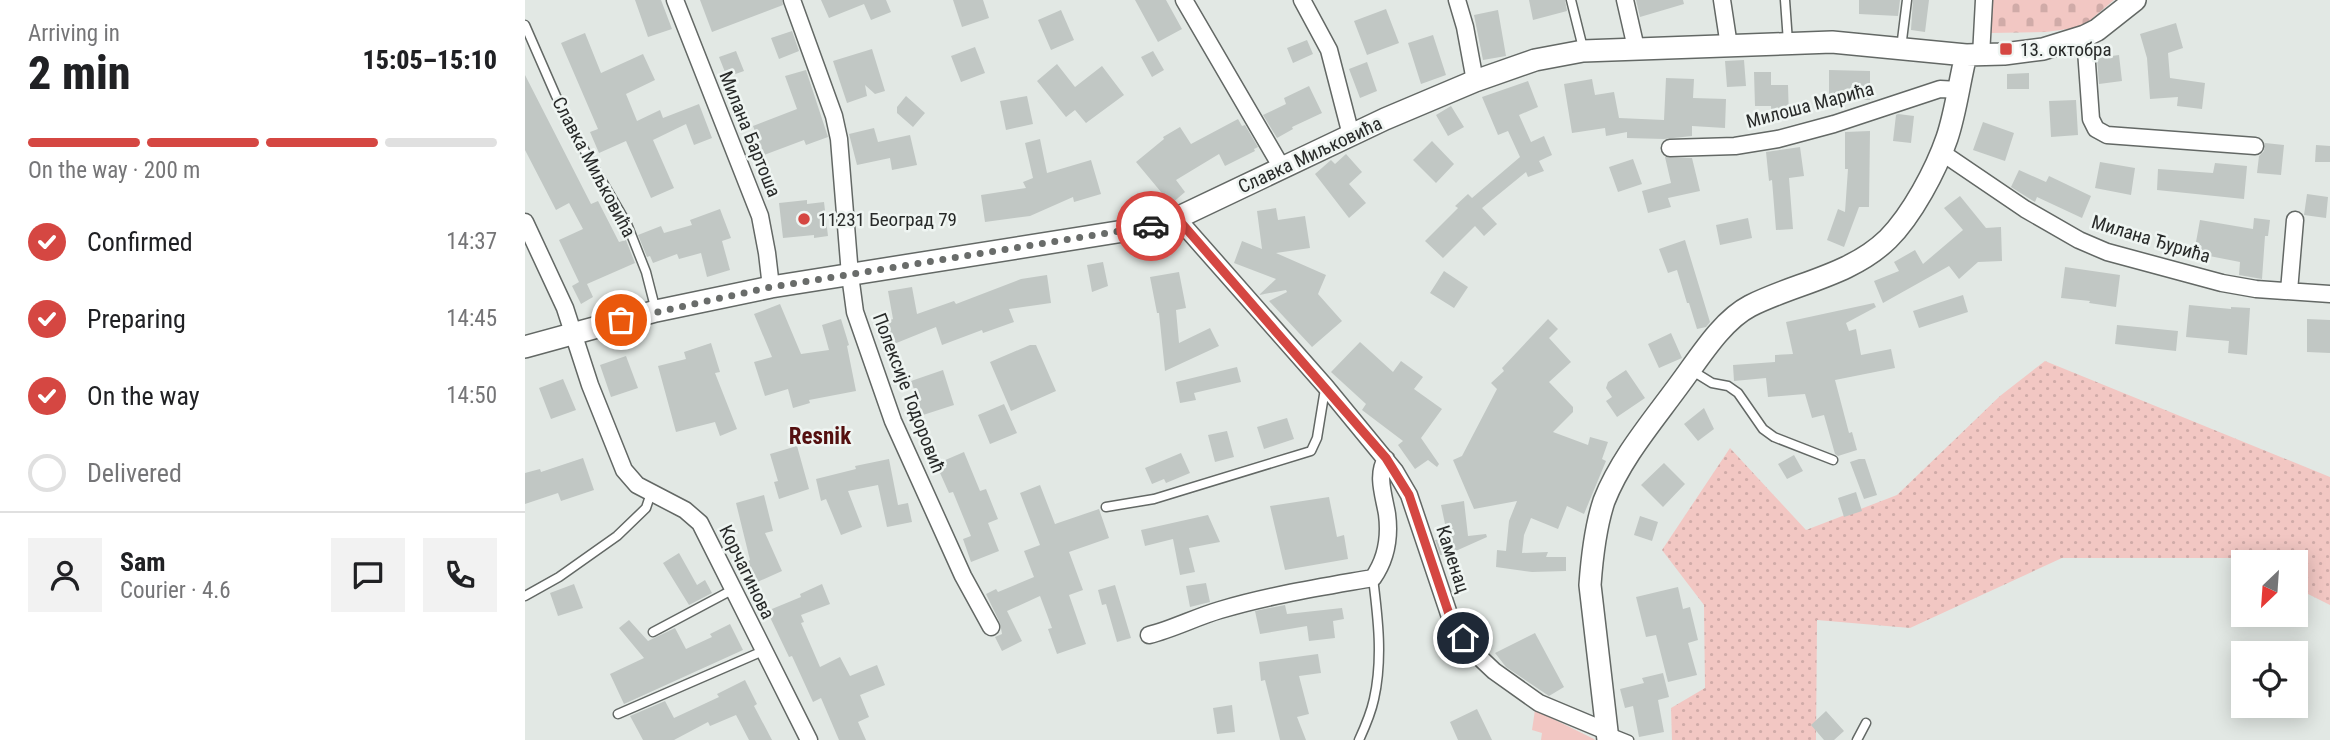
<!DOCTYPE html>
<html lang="en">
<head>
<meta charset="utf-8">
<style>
  body { margin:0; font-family:"Roboto Condensed",sans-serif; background:#f2f2f2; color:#202124; height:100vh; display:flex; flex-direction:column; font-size:26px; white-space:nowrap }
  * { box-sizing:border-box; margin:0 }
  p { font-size:23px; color:#757577 }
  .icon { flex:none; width:38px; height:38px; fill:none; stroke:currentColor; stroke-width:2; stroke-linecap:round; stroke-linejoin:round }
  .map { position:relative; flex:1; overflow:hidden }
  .panel { display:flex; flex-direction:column; background:#fff; width:525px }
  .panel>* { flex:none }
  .needle { width:46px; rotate:205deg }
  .tools { position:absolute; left:1706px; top:550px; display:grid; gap:14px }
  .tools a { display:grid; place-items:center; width:77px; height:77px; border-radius:0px; background:#fff; box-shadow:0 4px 18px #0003; font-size:35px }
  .pin { position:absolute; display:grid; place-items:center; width:60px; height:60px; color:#fff; margin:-30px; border:4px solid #fff; border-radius:50%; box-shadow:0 2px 7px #0007 }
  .courier { position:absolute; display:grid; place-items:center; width:70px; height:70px; margin:-35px; border:5px solid #d54742; border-radius:50%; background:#fff; color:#222; box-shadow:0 2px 9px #0007 }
  .overview em { font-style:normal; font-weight:800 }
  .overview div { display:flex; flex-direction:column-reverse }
  .overview { display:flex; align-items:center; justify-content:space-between; height:119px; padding:0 28px }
  h1 { font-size:46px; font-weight:800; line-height:52px }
  .bar { display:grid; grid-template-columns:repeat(4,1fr); gap:10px 7px; align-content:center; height:84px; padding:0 28px }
  .bar i { height:9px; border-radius:5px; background:#e0e0e0 }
  .bar .selected { background:#d54742 }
  .bar p { grid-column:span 4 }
  .line { display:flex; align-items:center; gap:18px; padding:0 28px; border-top:2px solid #e0e0e0 }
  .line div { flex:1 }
  .round { display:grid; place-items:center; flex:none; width:74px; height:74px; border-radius:0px; background:#f2f2f2 }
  ol { padding:0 28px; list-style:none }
  li { display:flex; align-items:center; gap:21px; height:77px }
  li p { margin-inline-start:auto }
  li .icon { padding:7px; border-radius:50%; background:#d54742; color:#fff; stroke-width:4 }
  li:last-child { color:#757577 }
  li i { width:38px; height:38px; border:4px solid #e0e0e0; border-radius:50% }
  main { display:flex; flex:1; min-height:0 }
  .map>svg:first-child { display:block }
  .grass { fill:url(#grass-dots) }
  .cemetery { fill:url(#cemetery-stones) }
  .park { fill:#f2c7c3 }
  .building { fill:#c1c7c4 }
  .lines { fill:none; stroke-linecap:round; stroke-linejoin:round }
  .lane-casing { stroke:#636865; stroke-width:11 }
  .street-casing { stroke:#636865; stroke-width:19 }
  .secondary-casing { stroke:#636865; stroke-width:24 }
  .lane { stroke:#fff; stroke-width:8 }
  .street { stroke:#fff; stroke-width:16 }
  .secondary { stroke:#fff; stroke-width:21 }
  .done { stroke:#696c6a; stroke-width:7; stroke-dasharray:0 12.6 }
  .route { stroke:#d54742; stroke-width:9 }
  .poi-dot { fill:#d54742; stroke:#eff5f2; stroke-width:2.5 }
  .labels { text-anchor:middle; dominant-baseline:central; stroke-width:5; stroke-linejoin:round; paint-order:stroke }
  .poi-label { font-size:19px; fill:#282a29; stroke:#eff5f2; text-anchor:start }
  .street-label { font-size:19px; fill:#282a29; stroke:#eff5f2 }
  .quarter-label { font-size:23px; font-weight:bold; fill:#540f0f; stroke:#eff5f2 }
</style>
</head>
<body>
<main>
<section class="panel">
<div class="overview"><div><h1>2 min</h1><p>Arriving in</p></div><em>15:05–15:10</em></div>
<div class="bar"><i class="selected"></i><i class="selected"></i><i class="selected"></i><i></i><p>On the way · 200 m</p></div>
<ol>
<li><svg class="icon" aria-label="check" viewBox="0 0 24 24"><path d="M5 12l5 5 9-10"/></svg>Confirmed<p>14:37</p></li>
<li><svg class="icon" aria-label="check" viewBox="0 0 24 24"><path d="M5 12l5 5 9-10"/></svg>Preparing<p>14:45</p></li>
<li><svg class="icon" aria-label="check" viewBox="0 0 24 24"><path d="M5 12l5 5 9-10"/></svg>On the way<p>14:50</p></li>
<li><i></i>Delivered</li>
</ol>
<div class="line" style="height:126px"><a class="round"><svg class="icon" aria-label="person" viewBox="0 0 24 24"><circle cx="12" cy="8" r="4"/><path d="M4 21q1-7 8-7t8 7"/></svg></a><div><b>Sam</b><p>Courier · 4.6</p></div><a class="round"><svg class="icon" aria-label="chat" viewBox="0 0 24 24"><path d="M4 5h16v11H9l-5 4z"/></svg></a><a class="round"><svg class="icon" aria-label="phone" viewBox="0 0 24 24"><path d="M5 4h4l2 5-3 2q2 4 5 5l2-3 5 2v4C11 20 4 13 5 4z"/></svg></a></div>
</section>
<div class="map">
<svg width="1805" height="740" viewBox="0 0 1805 740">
  <defs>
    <pattern id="grass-dots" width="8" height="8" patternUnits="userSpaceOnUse" patternTransform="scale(1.75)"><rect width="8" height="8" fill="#f2c7c3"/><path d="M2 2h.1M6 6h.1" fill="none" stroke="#d0aba8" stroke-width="1.8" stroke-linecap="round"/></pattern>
    <pattern id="cemetery-stones" width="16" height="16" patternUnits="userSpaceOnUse" patternTransform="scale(1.75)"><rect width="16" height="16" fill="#f2c7c3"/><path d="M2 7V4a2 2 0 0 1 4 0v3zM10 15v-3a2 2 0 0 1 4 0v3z" fill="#d0aba8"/></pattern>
  </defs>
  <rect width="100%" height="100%" fill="#e2e8e4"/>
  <path class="grass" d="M1520,361L1805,477V605L1771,588V562H1718L1710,558H1537L1385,628L1292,620L1291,740H1147L1146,708L1180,688L1179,605L1137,550L1205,448L1281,530L1372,495L1475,396Z"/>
  <path class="cemetery" d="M1462,0H1589L1557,27L1521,32L1465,33Z"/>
  <path class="park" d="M1010,710L1069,739L1070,740H1016L1017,733L1007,730Z"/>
  <path class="building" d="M110,0H136L147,29L123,37Z
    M175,0H257L258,5L187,32Z
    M296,0H361L366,12L346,20L339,4L304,18Z
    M428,0H458L464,18L437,27Z
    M610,0H641L657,29L633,42Z
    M1004,0H1040L1042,11L1008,20Z
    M1111,0H1158L1159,4L1115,17Z
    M1334,0H1375L1373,16L1334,14Z
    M1388,0H1404L1400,32L1386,30Z
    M861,9L874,43L842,55L829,21Z
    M536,10L549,40L526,50L513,20Z
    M973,10L981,56L958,60L949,15Z
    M1651,23L1658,48L1643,53L1645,78L1680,83L1677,109L1652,106L1653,97L1625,99L1622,58L1615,34Z
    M267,31L274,51L254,59L246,38Z
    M60,33L76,73L118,54L130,80L101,94L112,121L135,110L138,118L174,104L187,138L169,145L161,124L128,140L149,188L126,198L101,141L74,153L65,132L73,129L36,43Z
    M908,35L921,75L896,84L883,43Z
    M782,40L788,54L768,63L762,48Z
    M450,47L460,73L436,82L426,56Z
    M347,49L360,91L350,94L340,85L342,96L322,103L308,61Z
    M211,51L219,71L202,77L194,57Z
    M628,51L639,70L627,77L616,57Z
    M1594,55L1597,81L1574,84L1572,58Z
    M1219,60L1221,86L1202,87L1200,61Z
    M842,62L852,91L835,98L824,69Z
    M532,64L550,87L577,66L599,95L561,123L550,110L541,117L512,81Z
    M281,70L303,137L281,145L279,140L239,155L228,126L272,109L260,76Z
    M1304,70L1345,71V100H1304Z
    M1229,72H1246V85H1263L1264,119L1247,120L1246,106H1230Z
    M1504,73V89H1482V74Z
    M0,75L66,204L73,201L94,242L101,240L110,263L62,284L68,297L56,304L47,286L54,282L34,240L58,229L44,203L31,210L0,150Z
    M1141,78L1169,79L1168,98L1201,99L1200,128L1167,126V136L1139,139L1102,138V132L1081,136L1080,128L1047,133L1039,84L1067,79L1070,95L1089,92L1094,118L1139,120Z
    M1003,81L1013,107L994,115L1006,142L1019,136L1027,155L1014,161L1019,171L1003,177L1001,172L957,208L972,224L959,236L950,226L918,258L900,241L933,208L930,206L943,194L947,198L995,157L983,131L973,135L957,97Z
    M784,86L797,113L767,127L768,129L752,138L738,115L761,104L759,98Z
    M381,96L400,113L388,127L372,113V107Z
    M502,96L508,124L481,130L475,101Z
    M1551,100L1553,135L1526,137L1524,101Z
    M926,106L939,127L923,136L911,115Z
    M1373,114L1389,116L1386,143L1368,141L1371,115Z
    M713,119L717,126L720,125L733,147L729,149L730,151L700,166L694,154L651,180L660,192L646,204L611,162L639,139L638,137L655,127L666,144Z
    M1458,122L1489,133L1480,161L1448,150Z
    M349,128L353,142L385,135L392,165L367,170L365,158L332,165L324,134Z
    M1345,131L1344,207H1334L1319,247L1302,240L1313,209L1320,212L1323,169H1320V132Z
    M515,139L522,173L566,160L576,194L549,202L548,197L505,216L460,222L456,195L501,188L498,182L508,178L500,143Z
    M907,141L929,164L911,183L888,160Z
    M1740,143L1759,145L1756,175L1732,173L1734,156L1739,151Z
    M1791,145L1805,146V162H1790Z
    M1275,147L1279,176L1264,178L1268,229L1251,230L1247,180L1244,181L1241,152Z
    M821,154L837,172L824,184L841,203L824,218L790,174L806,160L810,164Z
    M1140,157L1167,158L1175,191L1143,198L1146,207L1123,213L1117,191L1146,183Z
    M1108,159L1117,184L1093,192L1084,167Z
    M1575,162L1610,168L1606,195L1570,188Z
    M1690,163L1722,166L1719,199L1632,190L1633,169L1688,173Z
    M1494,170L1521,182L1524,176L1566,196L1557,218L1512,197L1510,202L1486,187Z
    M1782,194L1803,197L1801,218L1779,215Z
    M1435,196L1461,228L1476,227L1477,261L1453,262L1434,279L1424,266L1358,303L1349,281L1374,271L1369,262L1390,250L1398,264L1438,230L1419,208Z
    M282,200V204L299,202L303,236L289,238V235L258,238L254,203Z
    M751,208L753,220L780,216L785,248L751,253L801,275L793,294L817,321L787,347L744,301L762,292L761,290L734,295L751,279L709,263L717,241L737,249L732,211Z
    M195,209L206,238L197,241L205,270L182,277L176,253L154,259L152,254L128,263L125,256L122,257L113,235L136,226L139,233L167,225L165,220Z
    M1223,218L1227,238L1195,245L1191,225Z
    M1729,218L1745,220L1743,236H1740L1737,279L1714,275L1715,262L1669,253L1675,220L1728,229Z
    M1160,240L1185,322L1181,327L1172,329L1164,303H1162L1152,270L1143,273L1134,249Z
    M578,262L583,286L567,292L562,265Z
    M1540,267L1595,275L1591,307L1564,303L1565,301L1536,298Z
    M919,271L943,287L929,308L905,293Z
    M654,272L661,308L651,310L654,343L685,328L694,346L640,371L634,313H632L625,277Z
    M522,275L526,303L484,309L489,322L458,333L457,330L417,345L411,327L364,346L355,324L368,319L363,291L387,287L392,314L429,301L431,304L496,279Z
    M1438,295L1443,312L1394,328L1388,311Z
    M1349,303L1351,307L1321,323L1324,331L1331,329L1336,355L1366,349L1370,368L1310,380L1324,433L1327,432L1332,450L1313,456L1310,454L1299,415L1287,418L1280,394L1243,397L1241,378L1209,381L1208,365L1250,362V355L1268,354L1261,322Z
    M255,304L276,354L304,350L297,325L316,319L324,345L322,346L331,391L284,400L285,403L268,408L263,389L240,396L229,362L247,357L229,314Z
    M1664,305L1706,309V307L1725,308L1722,355L1703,353L1704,341L1661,337Z
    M1023,319L1033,329L1024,338L1046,362L1024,382L1048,407V412L1028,432L1063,445L1065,437L1083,442L1077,459L1081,461L1059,514L1042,506L1033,529L1006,518L999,535L997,553L1023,552L1021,557H1041V571L1007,572L971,567L972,550L981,551L984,521L992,501L949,509L928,460L937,456L972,389L966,383L979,371L977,368Z
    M1782,319L1805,320V353L1782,352Z
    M1592,325L1653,331L1651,351L1590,344Z
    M1146,333L1157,358L1134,368L1123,344Z
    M835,342L868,372L876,361L898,377L889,389L917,409L896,438L914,464L912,467L903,460L890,469L873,445L878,441L837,410L841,404L806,372Z
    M186,343L195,372L190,373L212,429L195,436L190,422L151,432L133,366L161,359L159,352Z
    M505,345H511L531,391L486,411L465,362Z
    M101,356L113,388L86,397L75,365Z
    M712,367L716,382L669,393L671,400L655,403L651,382Z
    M418,370L429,405L398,415L386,381Z
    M1101,370L1120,398L1092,417L1081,401L1087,397L1081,388L1083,382Z
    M38,379L51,410L26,419L14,388Z
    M479,404L492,433L465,444L453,415Z
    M1179,408L1189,429L1173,441L1159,424Z
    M762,418L769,439L739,449L732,427Z
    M702,431L709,457L690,462L683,435Z
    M272,446L284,489L254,499L249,482L253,481L245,454Z
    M439,452L455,491L461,489L473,519L463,523L474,551L446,562L438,539L446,536L428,492L424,493L411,464Z
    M656,453L665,473L641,483L639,479L627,484L620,468Z
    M1269,455L1278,471L1262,479L1253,464Z
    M58,458L69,490L36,501L33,493L0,504V473L15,469L16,472Z
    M364,459L373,505L383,503L387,522L362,527L353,485L323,491L337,527L316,535L301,499L296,501L291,479L331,469L330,466Z
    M1334,459H1340L1352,495L1339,499L1325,462Z
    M1139,463L1160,484L1138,507L1116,485Z
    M515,485L530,524L574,509L584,538L544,552L558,590L544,595L561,644L532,654L523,629L527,628L515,596L482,611L497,641L477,651L470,637L477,634L475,623L461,594L471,589L473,592L509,577L499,551L515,545L495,493Z
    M1331,492L1337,511L1319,517L1313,498Z
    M239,495L248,531L240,533L257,571L230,583L220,563L225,560L211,503Z
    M804,497L812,537L819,535L823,559L760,570L745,506Z
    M939,501L943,536L961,534L962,537L924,554L915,555L910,540L923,538L916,505Z
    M683,515L695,542L664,548L670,572L655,575L648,539L620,546L616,530Z
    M1115,516L1133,522L1127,541L1109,535Z
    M154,553L172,585L180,580L187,593L164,605L138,563Z
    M681,583L685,602L665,607L661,586Z
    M49,584L58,608L33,616L25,593Z
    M297,584L305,604L276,615L279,622L276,623L295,667L315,657L325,676L352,665L360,685L335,695L344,717L333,722L341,740H314L296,698L288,702L267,656L264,657L242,611L276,597L275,594Z
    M590,585L606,638L592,642L581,604L577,605L573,590Z
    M1153,587L1158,609L1165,607L1173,640L1163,643L1172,675L1143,682L1131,635L1121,637L1111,597Z
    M760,605L762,614L817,608L819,619L808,621L810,638L784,641L782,626L735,634L730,611Z
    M104,620L123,641L150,628L161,649L187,637L185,634L205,624L218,650L99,704L85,674L119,658L94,628Z
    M1010,633L1039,687L1024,696L981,667L970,653Z
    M793,654L796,673L774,676L784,714L772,717L781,740H755L740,680L736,681L734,662Z
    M1138,673L1144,697L1133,700L1139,732L1114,737L1108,706L1100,708L1095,689L1119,683L1117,678Z
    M220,680L232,704L229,706L247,740H224L211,715L185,726L183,722L149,740H118L105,716L140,701L149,718L194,697L192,694Z
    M707,705L710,732L692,734L688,708Z
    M952,709L967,740H933L925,722Z
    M1301,711L1319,731L1309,740H1299L1286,725Z"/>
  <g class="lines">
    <defs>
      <path id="lane" d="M1046,0L1058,48
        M1260,0L1263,42
        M0,25L31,96L63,157L102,224L121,272L131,311
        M1376,48L1382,0
        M1166,370L1187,383L1203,386L1213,393L1238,429L1249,437L1308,460
        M581,507L629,499L786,451L792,438L800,389
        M0,596L34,577L92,536L121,508L126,493
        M128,632L207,590
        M93,714L238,651
        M1084,732L1104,740
        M834,740C840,727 846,713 849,699C858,659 853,618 848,578
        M1332,740L1341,723"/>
      <path id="street" d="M150,0L235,216L242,253L246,287
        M267,0L309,116L314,139L325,275L330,312L368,421L438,576L466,627
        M659,0L757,168
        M777,0L804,50L826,135
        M932,0L940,27L950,81
        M1100,0L1111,48
        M1197,0L1204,46
        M1560,36L1566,119L1571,129L1582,135L1730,146
        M1456,56L1459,0
        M1145,148L1210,146L1253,139L1309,124L1415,89L1434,90
        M1416,152L1500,209L1554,240L1582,252L1697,283L1731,289L1805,294
        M652,218L801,387L870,471L884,495L925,617L951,654L969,671L1014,703L1081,731
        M0,222L40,308L65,385L99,470L112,485L160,510L175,523L284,740
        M1764,291L1770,220
        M624,635C648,629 671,617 695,610C745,595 797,587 848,578C862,558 865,537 862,514C859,496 851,475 861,459"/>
      <path id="secondary" d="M0,347L131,311L246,287L605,230L652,218L860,119L950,81L1010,60L1058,51L1307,42L1441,55L1479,54L1518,49L1560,36L1572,30L1610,0
        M1083,740L1065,585C1067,557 1070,528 1079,501C1096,458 1127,422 1154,385C1173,360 1196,321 1225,306C1270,283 1325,276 1363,239C1387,215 1411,170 1422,138C1431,111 1434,83 1441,55"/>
    </defs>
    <use href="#lane" class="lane-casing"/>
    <use href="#street" class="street-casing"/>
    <use href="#secondary" class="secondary-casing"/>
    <use href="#lane" class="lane"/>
    <use href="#street" class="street"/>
    <use href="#secondary" class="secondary"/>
  </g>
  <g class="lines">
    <path class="done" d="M96,320L246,287L626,226"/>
    <path class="route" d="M626,226L652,218L861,458L884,495L925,617L938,638"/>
  </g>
  <g class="poi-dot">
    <rect x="1474" y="42" width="14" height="14" rx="3.5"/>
    <circle cx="279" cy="219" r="7"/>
  </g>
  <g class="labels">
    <g class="poi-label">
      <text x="1495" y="49">13. октобра</text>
      <text x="293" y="219">11231 Београд 79</text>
    </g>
    <g class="street-label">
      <text transform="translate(1285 105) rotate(-15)">Милоша Марића</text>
      <text transform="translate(225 134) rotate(68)">Милана Бартоша</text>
      <text transform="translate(785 155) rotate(-25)">Славка Миљковића</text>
      <text transform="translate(69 167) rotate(62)">Славка Миљковића</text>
      <text transform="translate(1626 239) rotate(17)">Милана Ђурића</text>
      <text transform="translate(384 393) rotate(69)">Полексије Тодоровић</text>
      <text transform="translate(928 559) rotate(72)">Каменац</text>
      <text transform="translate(222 572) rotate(64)">Корчагинова</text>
    </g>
    <g class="quarter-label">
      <text x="295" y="436">Resnik</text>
    </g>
  </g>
</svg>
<div class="tools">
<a><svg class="needle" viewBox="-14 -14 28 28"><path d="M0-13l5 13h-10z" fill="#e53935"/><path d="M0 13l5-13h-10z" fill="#757577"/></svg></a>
<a><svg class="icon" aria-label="locate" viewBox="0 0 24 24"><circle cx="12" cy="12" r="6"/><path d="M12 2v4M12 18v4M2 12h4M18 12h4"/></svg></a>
</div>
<div class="pin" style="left:96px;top:320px;background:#ea580c"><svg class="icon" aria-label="bag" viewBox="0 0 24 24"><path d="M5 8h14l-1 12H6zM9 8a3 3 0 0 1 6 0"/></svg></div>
<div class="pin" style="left:938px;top:638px;background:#1f2937"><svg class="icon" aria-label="home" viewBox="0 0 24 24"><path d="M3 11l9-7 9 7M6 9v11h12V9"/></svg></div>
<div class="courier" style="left:626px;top:226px"><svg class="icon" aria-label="car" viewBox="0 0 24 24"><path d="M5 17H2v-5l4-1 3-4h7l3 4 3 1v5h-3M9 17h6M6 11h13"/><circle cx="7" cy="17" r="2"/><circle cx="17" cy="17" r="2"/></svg></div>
</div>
</main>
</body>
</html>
